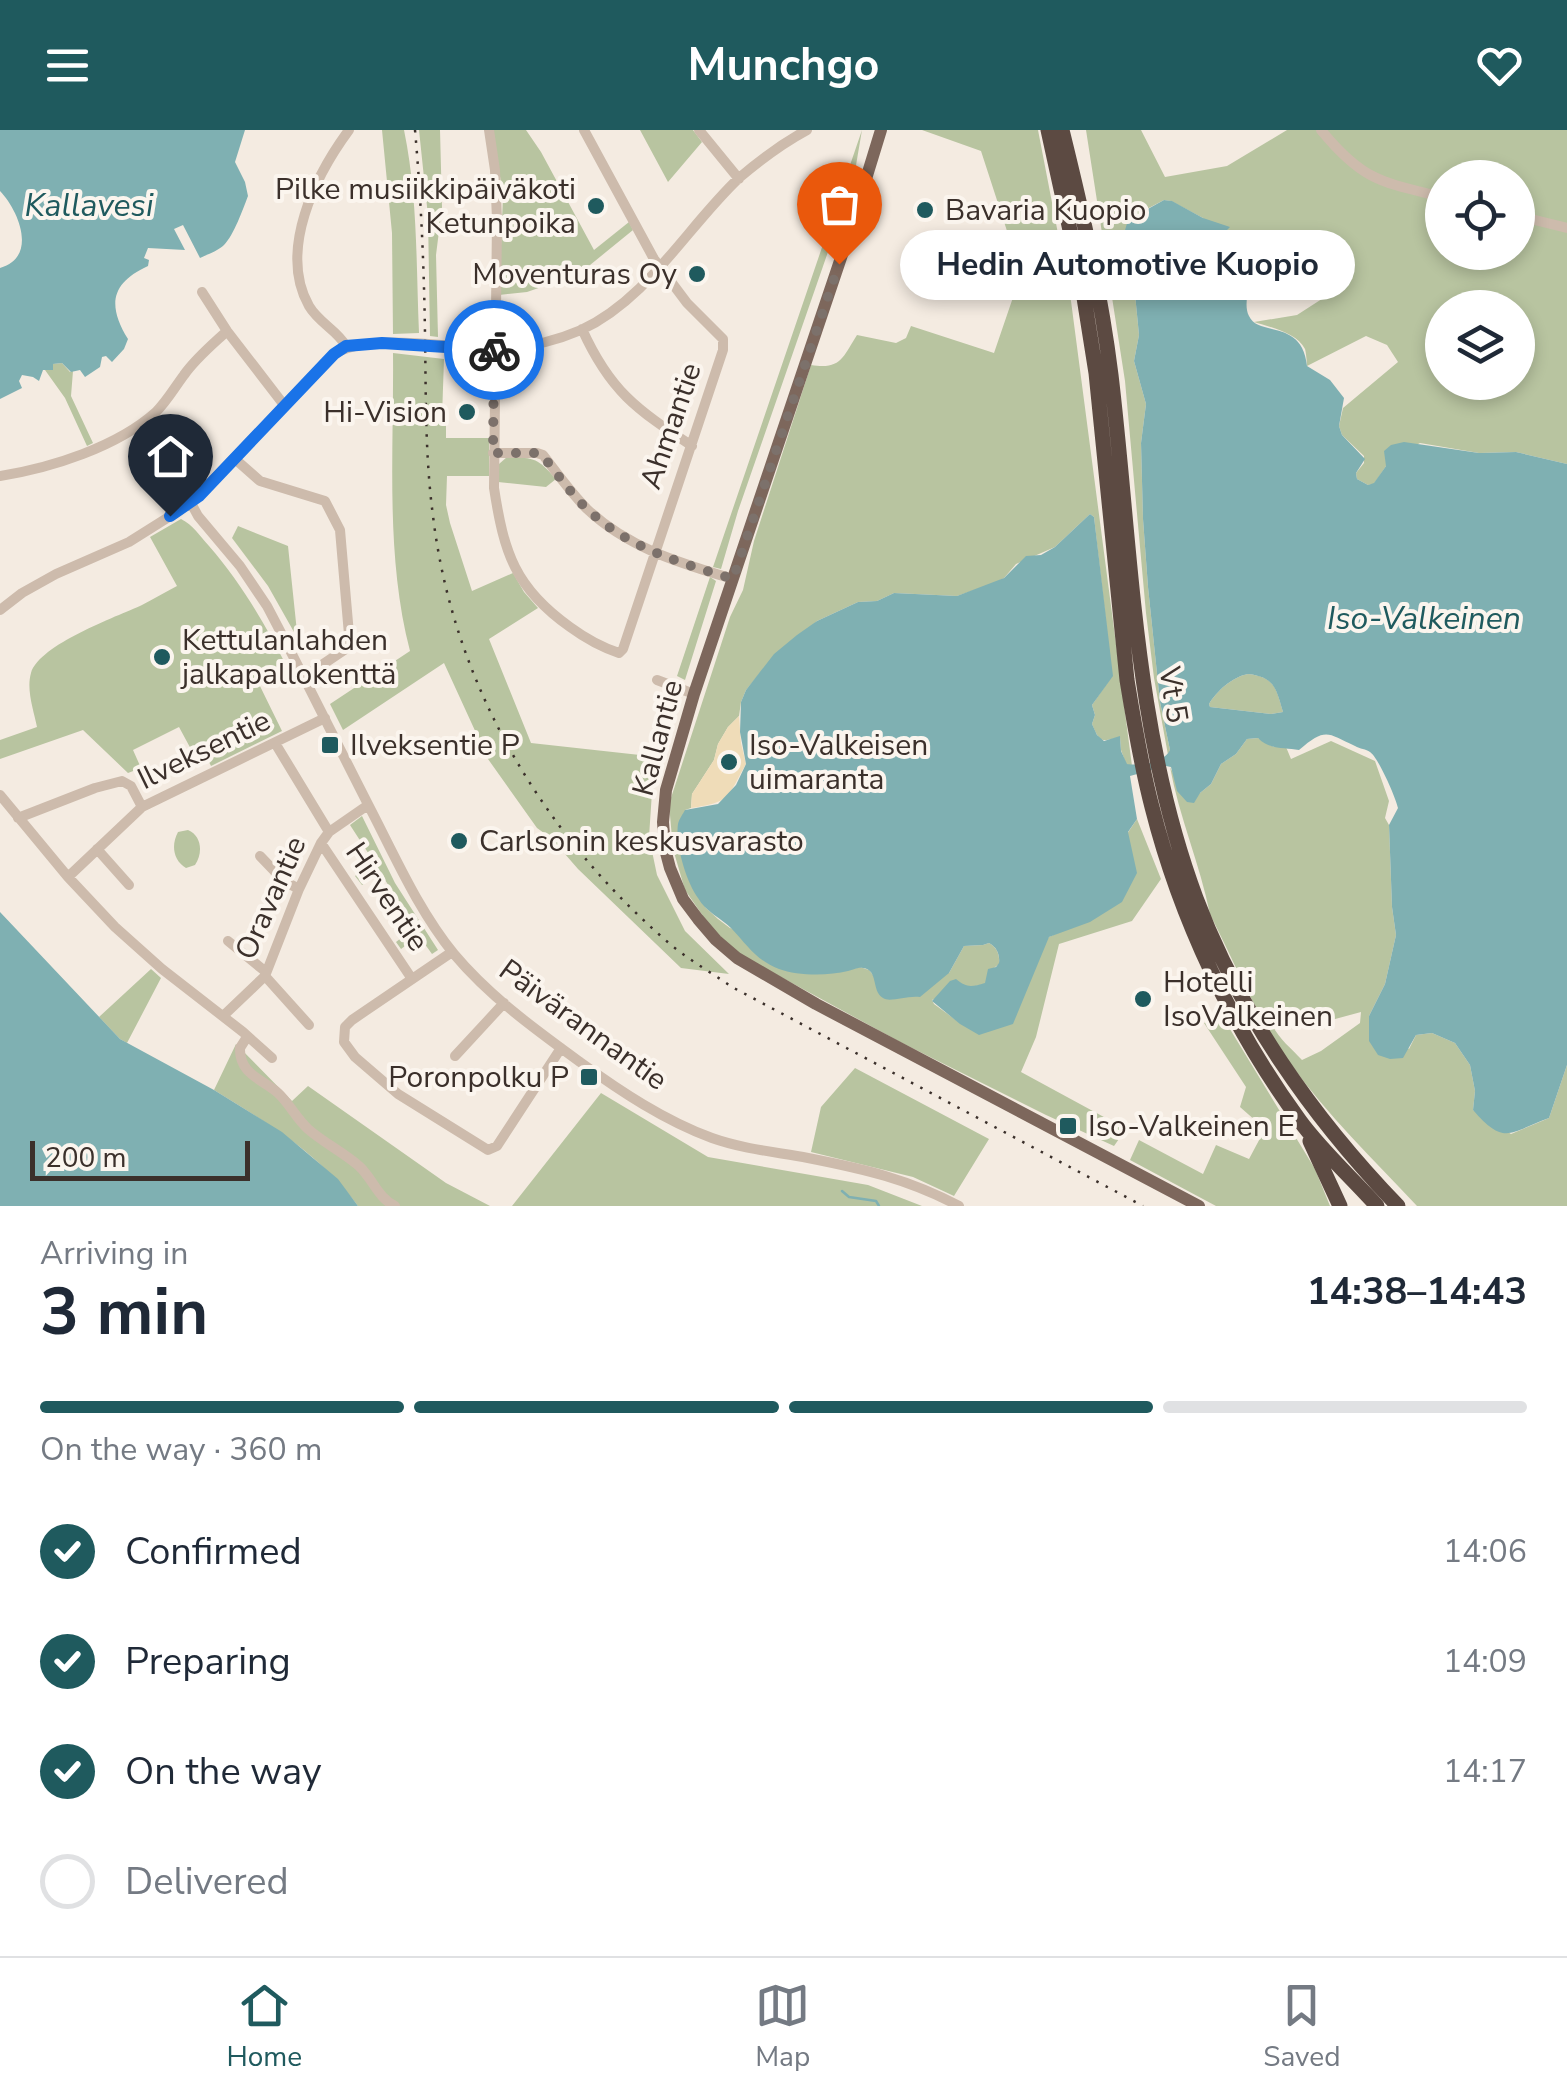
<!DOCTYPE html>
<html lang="en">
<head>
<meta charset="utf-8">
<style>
  body { margin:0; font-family:"Nunito Sans",sans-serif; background:#f2f2f3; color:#1f2937; height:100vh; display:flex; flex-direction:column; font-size:38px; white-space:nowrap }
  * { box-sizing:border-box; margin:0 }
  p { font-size:32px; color:#747a83 }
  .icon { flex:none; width:55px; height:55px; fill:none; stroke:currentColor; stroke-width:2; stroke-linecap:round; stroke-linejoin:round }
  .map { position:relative; height:1076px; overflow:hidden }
  .drawer { display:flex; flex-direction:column; background:#fff; flex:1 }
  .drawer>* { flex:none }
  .buttons { position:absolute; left:1425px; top:30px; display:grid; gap:20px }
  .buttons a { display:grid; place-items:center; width:110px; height:110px; border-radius:50%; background:#fff; box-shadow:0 5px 15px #0003; font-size:50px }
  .scale { position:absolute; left:30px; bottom:25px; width:220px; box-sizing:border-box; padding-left:10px; border:5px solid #3b302b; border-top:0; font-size:28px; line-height:35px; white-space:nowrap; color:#3b302b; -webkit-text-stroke:8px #fbf5ee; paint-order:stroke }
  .pin { position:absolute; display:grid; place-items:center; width:85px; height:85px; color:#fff; margin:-102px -42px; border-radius:50% 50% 50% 0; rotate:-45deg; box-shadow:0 0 10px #0007 }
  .pin .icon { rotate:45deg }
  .courier { position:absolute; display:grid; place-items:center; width:100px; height:100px; margin:-50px; border:8px solid #1a73e8; border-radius:50%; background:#fff; color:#222; box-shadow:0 2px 12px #0007 }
  .bubble { position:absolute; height:70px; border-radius:35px; background:#fff; box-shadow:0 5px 15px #0003; font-size:32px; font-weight:700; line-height:70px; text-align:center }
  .overview em { font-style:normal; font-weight:700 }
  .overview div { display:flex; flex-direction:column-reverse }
  .overview { display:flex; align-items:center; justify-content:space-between; height:170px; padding:0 40px }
  h1 { font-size:65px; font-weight:700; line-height:75px }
  .bar { display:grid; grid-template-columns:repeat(4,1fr); gap:15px 10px; align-content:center; height:120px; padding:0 40px }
  .bar i { height:12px; border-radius:8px; background:#e0e1e3 }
  .bar .selected { background:#1f5a5e }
  .bar p { grid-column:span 4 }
  ol { padding:0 40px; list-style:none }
  li { display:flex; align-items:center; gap:30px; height:110px }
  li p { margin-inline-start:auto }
  li .icon { padding:10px; border-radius:50%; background:#1f5a5e; color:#fff; stroke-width:4 }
  li:last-child { color:#747a83 }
  li i { width:55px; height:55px; border:5px solid #e0e1e3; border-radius:50% }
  header { display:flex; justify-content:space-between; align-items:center; height:130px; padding:0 40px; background:#1f5a5e; color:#fff; font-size:45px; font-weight:700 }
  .dock { display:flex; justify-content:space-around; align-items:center; height:140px; border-top:2px solid #e0e1e3; background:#fff; font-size:28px; color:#747a83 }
  .dock a { display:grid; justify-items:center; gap:5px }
  .dock .selected { color:#1f5a5e }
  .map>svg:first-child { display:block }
  .green { fill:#b8c4a0; fill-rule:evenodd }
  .sand { fill:#efdcb8 }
  .water { fill:#7fb0b2; fill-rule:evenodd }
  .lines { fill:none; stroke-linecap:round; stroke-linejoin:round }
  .stream { stroke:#7fb0b2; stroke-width:2.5 }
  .minor { stroke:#cdbbac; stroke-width:10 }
  .major { stroke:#7d675c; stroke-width:12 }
  .highway { stroke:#5c4a42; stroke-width:15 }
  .rail { stroke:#3b302b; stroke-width:2.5; stroke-dasharray:2.5 8; stroke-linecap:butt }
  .done { stroke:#7c716b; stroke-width:10; stroke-dasharray:0 18 }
  .route { stroke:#1a73e8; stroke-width:12 }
  .poi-dot { fill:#1f5a5e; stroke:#fbf5ee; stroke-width:4 }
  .labels { text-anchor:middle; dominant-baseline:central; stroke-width:8; stroke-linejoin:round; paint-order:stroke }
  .poi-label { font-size:30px; fill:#3b302b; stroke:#fbf5ee; text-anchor:start }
  .street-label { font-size:30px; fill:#3b302b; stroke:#fbf5ee }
  .water-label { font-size:32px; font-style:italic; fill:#1f5a5e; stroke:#fbf5ee }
</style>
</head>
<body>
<header><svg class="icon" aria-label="menu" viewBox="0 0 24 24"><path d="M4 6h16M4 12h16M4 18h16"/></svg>Munchgo<svg class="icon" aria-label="heart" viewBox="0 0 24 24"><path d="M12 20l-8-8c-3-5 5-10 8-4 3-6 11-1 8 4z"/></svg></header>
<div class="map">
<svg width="1567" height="1076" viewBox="0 0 1567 1076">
  <rect width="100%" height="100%" fill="#f4ebe1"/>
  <path class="green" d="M382,0H404C418,68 416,135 419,203L393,204L392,103Z
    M419,0H440L442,77L436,125L438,207L430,206L428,86Z
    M493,0H526L541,22L594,120L629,92L633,100L579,144L527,162L499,165L503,66Z
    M640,0H693L702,12L668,52Z
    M862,0L854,47L738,381L721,439L713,437Z
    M922,0H1038L1071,171L1132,636L1126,634L1121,620L1120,607C1101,612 1100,613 1092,594L1095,585L1092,575L1112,546L1094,387L1090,384L1055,417L1016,434L1004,448L995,453L957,466L894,463L877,471L858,472L817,491L760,543L746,560L741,572L739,586L728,597L718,614L714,630L692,664L691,678L685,680L705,777L718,789L730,798L863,838L869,840L873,845L949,843L964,816L983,815L989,813C997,817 1000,825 999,834L994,838L985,854L971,857L965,856L932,870L934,874L960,893L980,862L1049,807L1062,801L1137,689L1161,749L1132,791L1059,814L1036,907L1021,942L1126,999L1114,1016L1046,985L902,913L735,822L710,796L685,760L673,719L669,674L730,487L743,460L754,411L811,235C841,240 843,227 857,205L896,213L906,208L911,196L994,223L1021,144L981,21Z
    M1086,0H1141L1165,47L1227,36L1287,0H1567V334L1516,322L1479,323L1420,313L1386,331V336L1374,354L1368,355L1357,349L1356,343L1364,333V326L1342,305L1339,296L1343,278L1398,232L1387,215L1366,206L1307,236C1307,233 1306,222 1305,219C1297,203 1270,197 1254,192L1297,185L1328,165L1324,137L1277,106L1228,112L1218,126L1213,114L1215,108L1203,88L1171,71L1164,70L1143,81L1123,107L1130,152L1135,164L1139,205L1134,231L1146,274L1141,313L1143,389L1148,457L1160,572L1170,620L1168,625L1154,548L1146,483L1125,251ZM1442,48H1518V122H1442ZM1442,178H1518V252H1442Z
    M393,223L444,229L442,287L446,288V308H489V346H447L446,375L450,393L472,461L513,443L524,462L538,478L489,509L531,613L649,626L671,563L679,566L653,647L649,707L657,745L685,801L729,844L681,838L578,739L551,708L537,698L488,629L444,533L343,600L330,574L410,521C385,425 394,322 393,223Z
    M62,233L70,242L73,241L71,266L93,313L87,316L65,268L45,240H53V234Z
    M507,327C536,328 537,328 556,349L546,357L498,352L499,334Z
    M181,389C193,395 200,406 209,416C241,453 264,492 286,535L257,550L282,601L211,636L208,630L199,634L179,597L133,620L141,638L128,643L83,600L0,629V610L37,597C34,581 26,560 31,543C40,514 116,487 142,475C154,469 165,462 177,456L150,407Z
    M238,396L288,416L297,502H294L268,456L232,408Z
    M710,447L716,451L685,550L677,546Z
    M1248,544C1275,547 1276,558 1283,582L1271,584L1210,577L1209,574C1217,561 1232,547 1248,544Z
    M1258,608L1274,617H1286L1291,629L1331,611L1375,631L1389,671L1385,688L1389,695L1392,777L1396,805L1385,854L1369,886L1409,919L1416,905L1432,903L1455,913L1470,935L1475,961L1473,980L1511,1004L1549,988L1567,935V1076H1417C1374,1030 1327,985 1290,933C1257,887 1235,834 1210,784C1200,734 1179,687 1170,637L1173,643L1200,663L1211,654L1221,634L1236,624L1247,609ZM1361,882L1360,893L1321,921L1302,930C1291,918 1280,910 1272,895L1280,896L1298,888L1313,895Z
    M362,686L395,753L438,820L432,824L419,806L401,819L396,812L415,797L380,742L362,755L355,746L374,732L350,695Z
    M188,700C202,706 203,723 195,735L186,738C173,730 171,715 178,702Z
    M151,839L161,848L127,913L120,909L99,887Z
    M1222,886L1315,1039L1330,1076H1216L1130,1030L1139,1010L1203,1044L1216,1015L1249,1029L1265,999L1240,977L1246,957L1204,893Z
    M236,914L292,971L308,956L446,1053L490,1076H358C318,1022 270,995 214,960Z
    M855,938L989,1009L954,1066L913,1047L811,1022L821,977Z
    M601,963L708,1027L868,1055L922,1076H512Z"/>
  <path class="sand" d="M739,586L741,613L746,634C727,667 732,672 691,678L692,664L714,630L718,614L728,597Z"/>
  <path class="water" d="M0,0H245L235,32L245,52L248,66C243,79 234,105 224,115C218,121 208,124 200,128L183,95L174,99L185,120L148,118L144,128L149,130L148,136C111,153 107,175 128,209L124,219L112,232L106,226L102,227L100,237L85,247L80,240L71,242L62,233L53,234V240H43L39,251L33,247L22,245L19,251L22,258L0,269V138C38,127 19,81 0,61Z
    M1164,70L1172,71L1203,88L1230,97L1220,107L1215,109L1213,114C1223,128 1234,140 1249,153C1248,162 1244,177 1249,186C1258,207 1302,188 1307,236L1330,250L1344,268L1339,296L1342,305L1365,329L1356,343L1357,349L1368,355L1374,353L1386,336L1384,321L1391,315L1404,312L1479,323L1516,322L1567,334V935L1549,988C1510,1002 1505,1017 1473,980L1475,961L1470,935L1455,913L1432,903L1416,905L1403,928L1390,929L1378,925L1369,911V886L1385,854L1396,805L1392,777L1389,695L1398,678C1396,668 1378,627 1370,622C1366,619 1360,619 1355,616C1327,603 1326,597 1299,620C1285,617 1269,620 1258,608L1247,609L1236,624L1221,634L1211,654L1200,663L1194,673L1187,672L1177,661L1171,637L1166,636L1130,646L1137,689L1128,702L1137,743L1122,772L1090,792L1049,807L1013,894L979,905L960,894L932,871L950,851L956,849C967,858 971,857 985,853L988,839L996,837L999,833C1000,825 997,817 989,813L983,815L964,816L949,843L920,867C907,865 890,873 883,868C871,861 879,840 863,838C857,837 854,840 848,841C828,846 798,846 779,839C757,831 747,815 732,799C721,788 706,782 698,768C686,751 675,714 678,694C679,689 683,684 685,680L718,674L736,655L746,634L740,602L741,572L746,560L774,524L797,505L817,491L858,472L877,471L894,463L957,466L1004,448L1026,426L1041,425L1055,417L1090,384L1094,387L1113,546L1092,575L1095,585L1092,594L1097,605L1104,611L1120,606L1121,621L1127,634C1140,636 1164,633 1170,620L1160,572L1148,457L1143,389L1141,313L1146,274L1134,231L1139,205L1135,164L1130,152L1123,107L1128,90ZM1248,544C1275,547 1276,559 1283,582L1271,584L1210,577L1209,574C1217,561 1232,547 1248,544Z
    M0,782L120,909L214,960L282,1002L338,1049L358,1076H0Z"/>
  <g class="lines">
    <path class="stream" d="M842,1061L849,1067L876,1071L879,1076"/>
    <path class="minor" d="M489,0L495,40L497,90L494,358C504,423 515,458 570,497C585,508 601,517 619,523L623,519L723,220V209L687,173L654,129L584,0
      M699,0L739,49
      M1321,0C1363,51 1381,52 1442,67
      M1518,86L1567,98
      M202,162L227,201L284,275
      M582,199C610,261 636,279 692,316
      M346,216C337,200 319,193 309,176C278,121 315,46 349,0
      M493,323H537L543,325C557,343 571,363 587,379C628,418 680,433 733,449
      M235,329L260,351L325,371L340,400L350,516L304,547
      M0,346C51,338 117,317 156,282C167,271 175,257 184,245C196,228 212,215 227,201
      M191,373L198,386L240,436L267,476C304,546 338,616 374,686C398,733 420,782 454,824C489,866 536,900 580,932C620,961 665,991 712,1008C743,1019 776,1022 808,1028C864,1039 908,1049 959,1076
      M0,480L22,463L56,444L129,412L191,373L334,224C370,202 449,218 492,218C522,219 553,212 581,200C648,169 687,97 739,48C760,30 783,13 807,0
      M657,550L694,564
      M275,613L329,702
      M0,665L68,747L115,797L162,839L243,902L272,928
      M18,688L95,658L122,651L131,656L142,677
      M321,713L412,849
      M97,719L129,755
      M260,726L284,751L299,759
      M68,747L142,677L325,588
      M228,811L266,842
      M452,822L352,890L345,897L344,912L355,927L398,964L488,1020L497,1016L561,918
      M265,846L309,895
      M223,886L265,846L299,759L321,713L329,702L368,675
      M247,907L240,918C239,944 262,949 278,963C289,973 296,988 308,999C324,1013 343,1022 359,1036C373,1049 378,1068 395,1076
      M455,926L504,873"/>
    <path class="major" d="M881,0L850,101L694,564L666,660L663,692L665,719L670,738L683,769L698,789L716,810L737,828L816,874L1199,1076"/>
    <path class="highway" d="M1048,0L1082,155L1096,243L1127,550C1134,593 1141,635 1152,677C1180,788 1232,898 1300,991C1322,1021 1352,1048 1377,1076
      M1062,0C1082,81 1101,163 1111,245C1132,421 1133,599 1196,768C1239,883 1313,988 1398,1076
      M1310,1011L1340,1076"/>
    <path class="rail" d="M415,0C421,68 424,136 425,204C426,265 425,326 433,386C453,554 543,705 670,814C689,830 712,843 732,857L1143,1076"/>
  </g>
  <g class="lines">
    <path class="done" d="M494,220L493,323H537L542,325C557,343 570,363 587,379C628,418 681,433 733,449L839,134"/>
    <path class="route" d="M170,386L199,366L334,224L346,216L382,213L494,220"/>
  </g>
  <g class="poi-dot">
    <circle cx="596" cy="76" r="10"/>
    <circle cx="925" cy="80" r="10"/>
    <circle cx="697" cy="144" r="10"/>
    <circle cx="467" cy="282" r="10"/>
    <circle cx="162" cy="527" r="10"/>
    <rect x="320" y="605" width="20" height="20" rx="5"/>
    <circle cx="729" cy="632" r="10"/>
    <circle cx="459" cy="711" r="10"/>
    <circle cx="1143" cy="869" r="10"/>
    <rect x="579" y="937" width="20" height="20" rx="5"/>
    <rect x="1058" y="986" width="20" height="20" rx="5"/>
  </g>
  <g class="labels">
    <g class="poi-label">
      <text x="576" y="59" text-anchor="end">Pilke musiikkipäiväkoti<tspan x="576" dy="34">Ketunpoika</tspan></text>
      <text x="945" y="80">Bavaria Kuopio</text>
      <text x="677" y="144" text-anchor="end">Moventuras Oy</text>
      <text x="447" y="282" text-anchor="end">Hi-Vision</text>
      <text x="182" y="510">Kettulanlahden<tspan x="182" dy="34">jalkapallokenttä</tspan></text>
      <text x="350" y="615">Ilveksentie P</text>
      <text x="749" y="615">Iso-Valkeisen<tspan x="749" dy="34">uimaranta</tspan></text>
      <text x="479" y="711">Carlsonin keskusvarasto</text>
      <text x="1163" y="852">Hotelli<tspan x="1163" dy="34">IsoValkeinen</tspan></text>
      <text x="569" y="947" text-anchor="end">Poronpolku P</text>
      <text x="1088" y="996">Iso-Valkeinen E</text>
    </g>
    <g class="street-label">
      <text transform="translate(671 296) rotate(-71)">Ahmantie</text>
      <text transform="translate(1173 565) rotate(81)">Vt 5</text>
      <text transform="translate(658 608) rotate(-75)">Kallantie</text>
      <text transform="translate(204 620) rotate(-26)">Ilveksentie</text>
      <text transform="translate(387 767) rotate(56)">Hirventie</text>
      <text transform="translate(271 768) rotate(-66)">Oravantie</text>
      <text transform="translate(583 895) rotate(36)">Päivärannantie</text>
    </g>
    <g class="water-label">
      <text x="89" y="75">Kallavesi</text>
      <text x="1424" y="488">Iso-Valkeinen</text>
    </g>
  </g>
</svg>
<div class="buttons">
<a><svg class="icon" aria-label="locate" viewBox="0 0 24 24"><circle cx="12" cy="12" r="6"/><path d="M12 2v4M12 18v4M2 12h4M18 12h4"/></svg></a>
<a><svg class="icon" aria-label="layers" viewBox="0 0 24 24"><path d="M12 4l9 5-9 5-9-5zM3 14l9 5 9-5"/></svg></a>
</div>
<div class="scale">200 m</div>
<div class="pin" style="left:839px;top:134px;background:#ea580c"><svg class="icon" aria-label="bag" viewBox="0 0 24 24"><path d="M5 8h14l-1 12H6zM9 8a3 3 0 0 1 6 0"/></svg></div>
<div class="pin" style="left:170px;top:386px;background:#1f2937"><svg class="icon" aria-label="home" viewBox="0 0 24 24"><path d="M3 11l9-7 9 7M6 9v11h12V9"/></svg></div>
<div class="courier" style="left:494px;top:220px"><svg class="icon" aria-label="bike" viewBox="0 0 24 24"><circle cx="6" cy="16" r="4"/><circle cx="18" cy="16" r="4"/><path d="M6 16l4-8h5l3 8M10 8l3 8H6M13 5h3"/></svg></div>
<div class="bubble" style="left:900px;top:100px;width:455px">Hedin Automotive Kuopio</div>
</div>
<section class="drawer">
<div class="overview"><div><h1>3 min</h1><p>Arriving in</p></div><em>14:38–14:43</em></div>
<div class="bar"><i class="selected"></i><i class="selected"></i><i class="selected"></i><i></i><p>On the way · 360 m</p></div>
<ol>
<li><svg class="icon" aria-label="check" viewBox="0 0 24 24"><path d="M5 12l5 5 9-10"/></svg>Confirmed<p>14:06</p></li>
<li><svg class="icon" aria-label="check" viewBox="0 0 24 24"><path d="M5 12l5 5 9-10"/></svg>Preparing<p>14:09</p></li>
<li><svg class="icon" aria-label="check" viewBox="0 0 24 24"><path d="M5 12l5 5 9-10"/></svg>On the way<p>14:17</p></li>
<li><i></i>Delivered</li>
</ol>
</section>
<nav class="dock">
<a class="selected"><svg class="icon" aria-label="home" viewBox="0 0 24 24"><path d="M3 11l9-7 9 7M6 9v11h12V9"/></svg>Home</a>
<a><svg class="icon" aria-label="map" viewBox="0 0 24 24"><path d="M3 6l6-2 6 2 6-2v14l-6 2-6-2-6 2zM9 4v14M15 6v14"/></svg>Map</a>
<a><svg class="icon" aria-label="saved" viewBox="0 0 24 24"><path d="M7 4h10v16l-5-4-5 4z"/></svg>Saved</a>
</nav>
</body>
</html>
